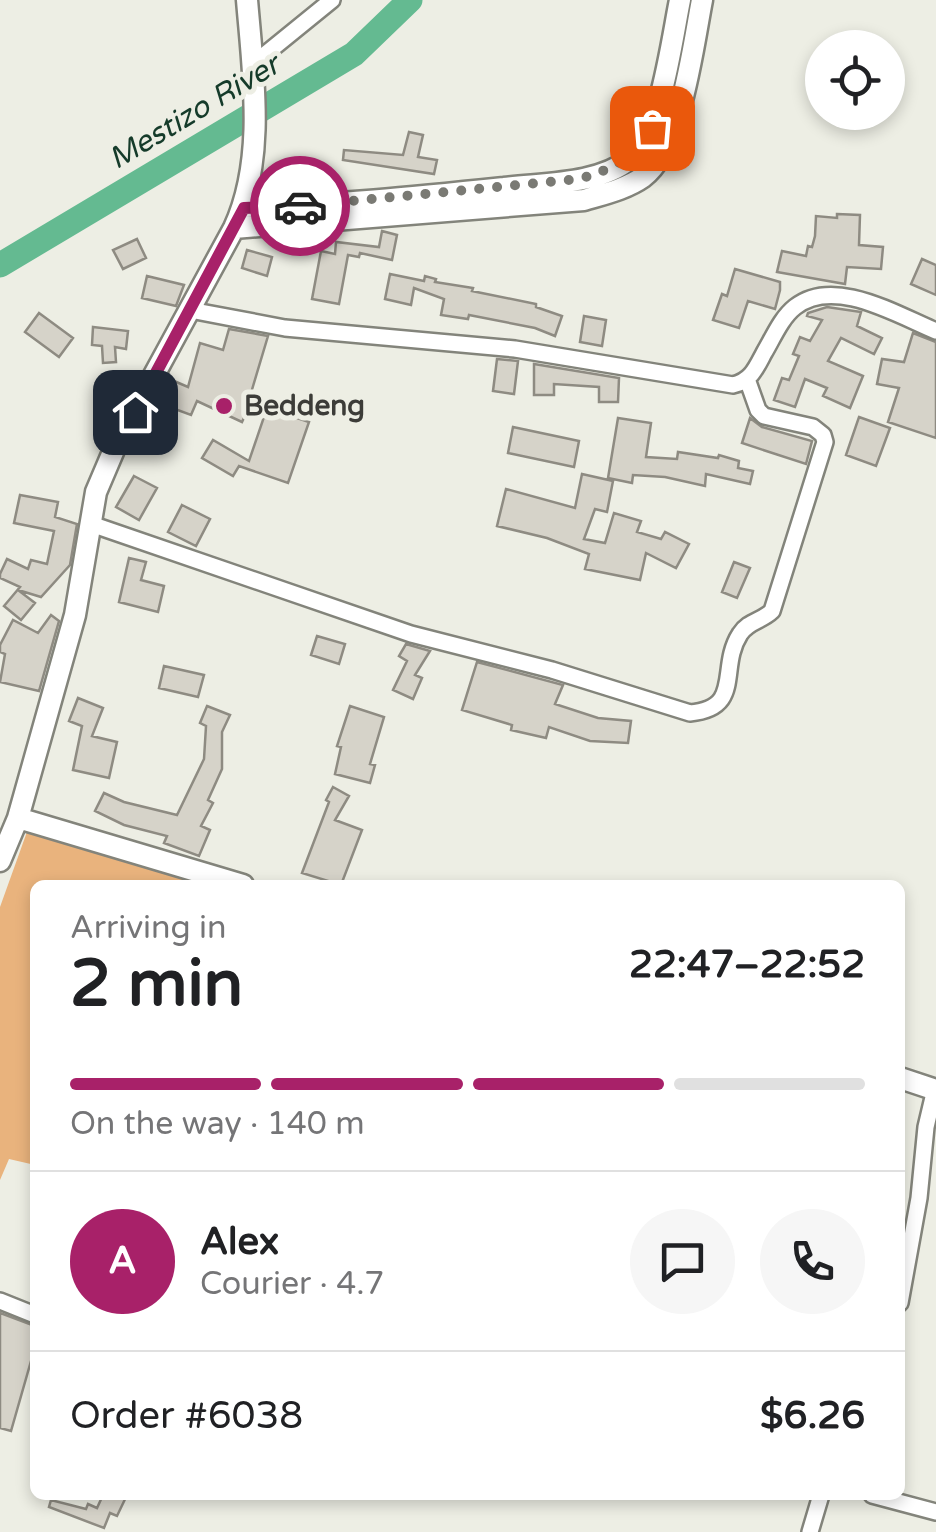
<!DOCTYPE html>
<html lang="en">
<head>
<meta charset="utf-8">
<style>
  body { margin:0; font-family:"Varela Round",sans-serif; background:#f6f6f6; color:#202124; height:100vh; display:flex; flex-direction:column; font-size:38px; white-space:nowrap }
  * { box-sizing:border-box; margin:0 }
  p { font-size:32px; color:#757577 }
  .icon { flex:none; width:55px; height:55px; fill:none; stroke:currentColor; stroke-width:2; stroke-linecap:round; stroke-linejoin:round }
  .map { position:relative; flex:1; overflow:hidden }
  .drawer { position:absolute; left:30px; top:880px; width:875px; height:620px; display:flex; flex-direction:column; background:#fff; border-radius:15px; box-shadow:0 5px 15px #0003 }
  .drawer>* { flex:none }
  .fabs { position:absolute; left:805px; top:30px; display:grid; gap:20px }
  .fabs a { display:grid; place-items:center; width:100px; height:100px; border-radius:50%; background:#fff; box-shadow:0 5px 15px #0003; font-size:50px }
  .pin { position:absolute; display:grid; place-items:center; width:85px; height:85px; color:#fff; margin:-42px; border-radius:20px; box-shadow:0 5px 15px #0006 }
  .courier { position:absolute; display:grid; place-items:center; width:100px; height:100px; margin:-50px; border:8px solid #a82169; border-radius:50%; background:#fff; color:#222; box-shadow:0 2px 12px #0007 }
  .overview em { font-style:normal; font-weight:700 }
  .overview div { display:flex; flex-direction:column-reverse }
  .overview { display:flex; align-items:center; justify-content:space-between; height:170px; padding:0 40px }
  h1 { font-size:65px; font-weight:700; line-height:75px }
  .bar { display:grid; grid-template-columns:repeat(4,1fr); gap:15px 10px; align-content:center; height:120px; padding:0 40px }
  .bar i { height:12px; border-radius:8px; background:#e0e0e0 }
  .bar .selected { background:#a82169 }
  .bar p { grid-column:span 4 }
  .line { display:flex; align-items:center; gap:25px; padding:0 40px; border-top:2px solid #e0e0e0 }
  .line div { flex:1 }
  .round { display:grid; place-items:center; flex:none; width:105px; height:105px; border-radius:52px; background:#f6f6f6 }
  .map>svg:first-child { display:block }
  .green { fill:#e9b37d }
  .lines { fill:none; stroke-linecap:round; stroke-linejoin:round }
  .river { stroke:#64ba91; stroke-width:25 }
  .building { fill:#d6d3c9; stroke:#8e8b82; stroke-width:2.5 }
  .street-casing { stroke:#83847b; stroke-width:20 }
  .secondary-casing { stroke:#83847b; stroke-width:25 }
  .street { stroke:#fff; stroke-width:15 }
  .secondary { stroke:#fff; stroke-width:20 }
  .done { stroke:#7a7a74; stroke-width:10; stroke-dasharray:0 18 }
  .route { stroke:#a82169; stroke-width:12 }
  .poi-dot { fill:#a82169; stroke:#edeee4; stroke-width:4 }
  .labels { text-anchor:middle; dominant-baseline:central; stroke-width:10; stroke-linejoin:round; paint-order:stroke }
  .poi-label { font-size:28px; font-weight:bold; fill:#3c3c38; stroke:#edeee4; text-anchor:start }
  .water-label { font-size:30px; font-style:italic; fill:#153b2a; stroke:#edeee4 }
</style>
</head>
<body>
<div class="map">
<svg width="936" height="1532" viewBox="0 0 936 1532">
  <rect width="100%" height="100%" fill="#edeee4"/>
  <path class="green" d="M28,829L220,885H35V1165L9,1159L0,1180V907Z"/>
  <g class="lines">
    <path class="river" d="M0,265L354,54L410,0"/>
  </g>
  <path class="building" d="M409,132L423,135L418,157L437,160L434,174L343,160L344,150L403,155Z
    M837,214L860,215L859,245L883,247L881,269L847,267L845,284L777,272L782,251L806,256L808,246L812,247L815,236L816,216L837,218Z
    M382,231L397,235L392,260L360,253L359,257L348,255L339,304L312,299L321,251L335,254L336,242L379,247Z
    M137,239L146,258L123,269L113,250Z
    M247,250L272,257L267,276L242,268Z
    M922,259L936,265V295L911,284Z
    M735,269L780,282V290L775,309L748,301L739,328L713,320L722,294L727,296Z
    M390,274L424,281L425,276L436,279L435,282L473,288L472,291L536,304V307L562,316L555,336L535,328L469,315L468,319L441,315L444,299L414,288L411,305L385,299Z
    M147,276L184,285L176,306L142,298Z
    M827,307L861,312L857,326L882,338L874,354L841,338L828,361L863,376L850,408L823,396L827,388L805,379L795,407L774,400L782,378L789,380L799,356L793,354L800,337L810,341L822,320L807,316L808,313Z
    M39,313L73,338L59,357L25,332Z
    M584,316L606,320L602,346L580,342Z
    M93,327L128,331L126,349L115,347L116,362L103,363L102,346L92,345Z
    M229,329L268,336L251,393L255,394L242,422L197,401L191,415L164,405L174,381L188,387L200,343L223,350Z
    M913,333L936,342V438L888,422L899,388L877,384L882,359L904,362Z
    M497,359L518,361L514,394L493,391Z
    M534,364L619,378L618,402H599V387L554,384V395H534Z
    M267,408L309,422L288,483L239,466L233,476L202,458L213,440L249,461Z
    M859,417L890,428L876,466L846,455Z
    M618,418L651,423L646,457L677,459L678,452L718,458L719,455L739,461L738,468L753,471L750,484L706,474L705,486L665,477L633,475L632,483L608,478Z
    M750,418L762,427L812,441L806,464L742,443Z
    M513,427L579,441L574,467L508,453Z
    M582,474L613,481L607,512L595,509L584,539L605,543L614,513L641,521L637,532L661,539L665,532L689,544L676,568L646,553L640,580L585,569L589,554L547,538L497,526L506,489L575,508Z
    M134,476L157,488L139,520L116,507Z
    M20,495L58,502L55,517L77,524L70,565L41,597L18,590L35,603L21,620L4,606L20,587L0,578V574L7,559L28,569L31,560L47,564L54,531L14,523Z
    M182,505L210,519L196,546L168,532Z
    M129,558L146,562L141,580L164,586L158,612L119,602Z
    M734,562L750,568L737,598L722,592Z
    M51,615L59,621L39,691L0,682L5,654L0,652V645L13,620L38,633Z
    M317,636L345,644L339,664L311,655Z
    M406,644L430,651L415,675L422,678L413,699L393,690L407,661L399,656Z
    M477,662L563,685L555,704L598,718L631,721L628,743L590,741L549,727L546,738L511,730L512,725L462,710Z
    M164,666L204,675L198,697L159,688Z
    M78,698L103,708L92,736L117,742L109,778L73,770L82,726L69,721Z
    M207,706L230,715L222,732V769L208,800L213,803L201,826L210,830L199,856L164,843L167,836L124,825L95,811L104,793L124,802L177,815L204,759L206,726L200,723Z
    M350,706L384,717L370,764L375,765L370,783L335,774L341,747L337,746Z
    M333,787L349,796L335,820L362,830L341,885L302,873L329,802L326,800Z
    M0,1313L35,1326V1347L11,1431L0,1428Z
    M103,1495H127L117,1516L110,1513L104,1528L49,1507L51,1500L86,1509L88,1504L97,1508Z"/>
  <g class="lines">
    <defs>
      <path id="street" d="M252,65L332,0
        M190,310L285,328L515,349L733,385C751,381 756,368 764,353C773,338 781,318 795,307C834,276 897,315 936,331
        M91,524L411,634L552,670L690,713C744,708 718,668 740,634C748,621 762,621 772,611L825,442L823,435L813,427L764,416L758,410L747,379
        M0,1301L35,1315
        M900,1303L919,1198L926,1127L935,1089
        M872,1495L936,1512
        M810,1532L821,1495"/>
      <path id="secondary" d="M243,207C331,206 418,197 504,188C543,183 598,185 630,159C660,135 672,39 680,0
        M234,228L584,200C604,194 626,189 643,177C681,149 693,46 702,0
        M18,818L243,885
        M0,861L18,818L75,615L96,492L116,445L234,228C266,159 253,73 247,0
        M900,1078L936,1090"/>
    </defs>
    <use href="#street" class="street-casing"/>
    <use href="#secondary" class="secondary-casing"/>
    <use href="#street" class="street"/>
    <use href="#secondary" class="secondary"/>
  </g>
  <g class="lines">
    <path class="done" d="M300,206L580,179C613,168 634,160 652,128"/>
    <path class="route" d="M135,412L244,208L300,206"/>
  </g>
  <circle class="poi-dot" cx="224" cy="406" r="10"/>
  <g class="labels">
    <g class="poi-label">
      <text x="244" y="406">Beddeng</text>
    </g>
    <g class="water-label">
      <text transform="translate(194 112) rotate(-31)">Mestizo River</text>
    </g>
  </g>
</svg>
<div class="fabs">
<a><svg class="icon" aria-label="locate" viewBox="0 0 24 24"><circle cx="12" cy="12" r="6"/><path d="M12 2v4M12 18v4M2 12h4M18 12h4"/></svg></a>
</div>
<div class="pin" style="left:652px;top:128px;background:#ea580c"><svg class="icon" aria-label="bag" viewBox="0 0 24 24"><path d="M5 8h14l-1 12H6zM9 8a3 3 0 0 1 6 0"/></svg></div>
<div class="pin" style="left:135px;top:412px;background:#1f2937"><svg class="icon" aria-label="home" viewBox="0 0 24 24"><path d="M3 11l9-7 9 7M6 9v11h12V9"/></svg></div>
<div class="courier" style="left:300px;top:206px"><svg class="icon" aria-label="car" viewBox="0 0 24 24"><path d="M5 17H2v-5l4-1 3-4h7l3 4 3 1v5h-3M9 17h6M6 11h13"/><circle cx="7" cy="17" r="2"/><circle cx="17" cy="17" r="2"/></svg></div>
<section class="drawer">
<div class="overview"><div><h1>2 min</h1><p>Arriving in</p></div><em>22:47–22:52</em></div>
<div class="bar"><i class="selected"></i><i class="selected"></i><i class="selected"></i><i></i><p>On the way · 140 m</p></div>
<div class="line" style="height:180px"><b class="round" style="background:#a82169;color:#fff">A</b><div><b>Alex</b><p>Courier · 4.7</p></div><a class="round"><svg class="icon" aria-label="chat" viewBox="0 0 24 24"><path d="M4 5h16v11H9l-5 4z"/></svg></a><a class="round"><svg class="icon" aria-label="phone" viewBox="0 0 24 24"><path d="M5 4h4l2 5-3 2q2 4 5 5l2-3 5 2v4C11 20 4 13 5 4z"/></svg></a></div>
<div class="line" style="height:130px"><div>Order #6038</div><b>$6.26</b></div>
</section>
</div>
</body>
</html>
